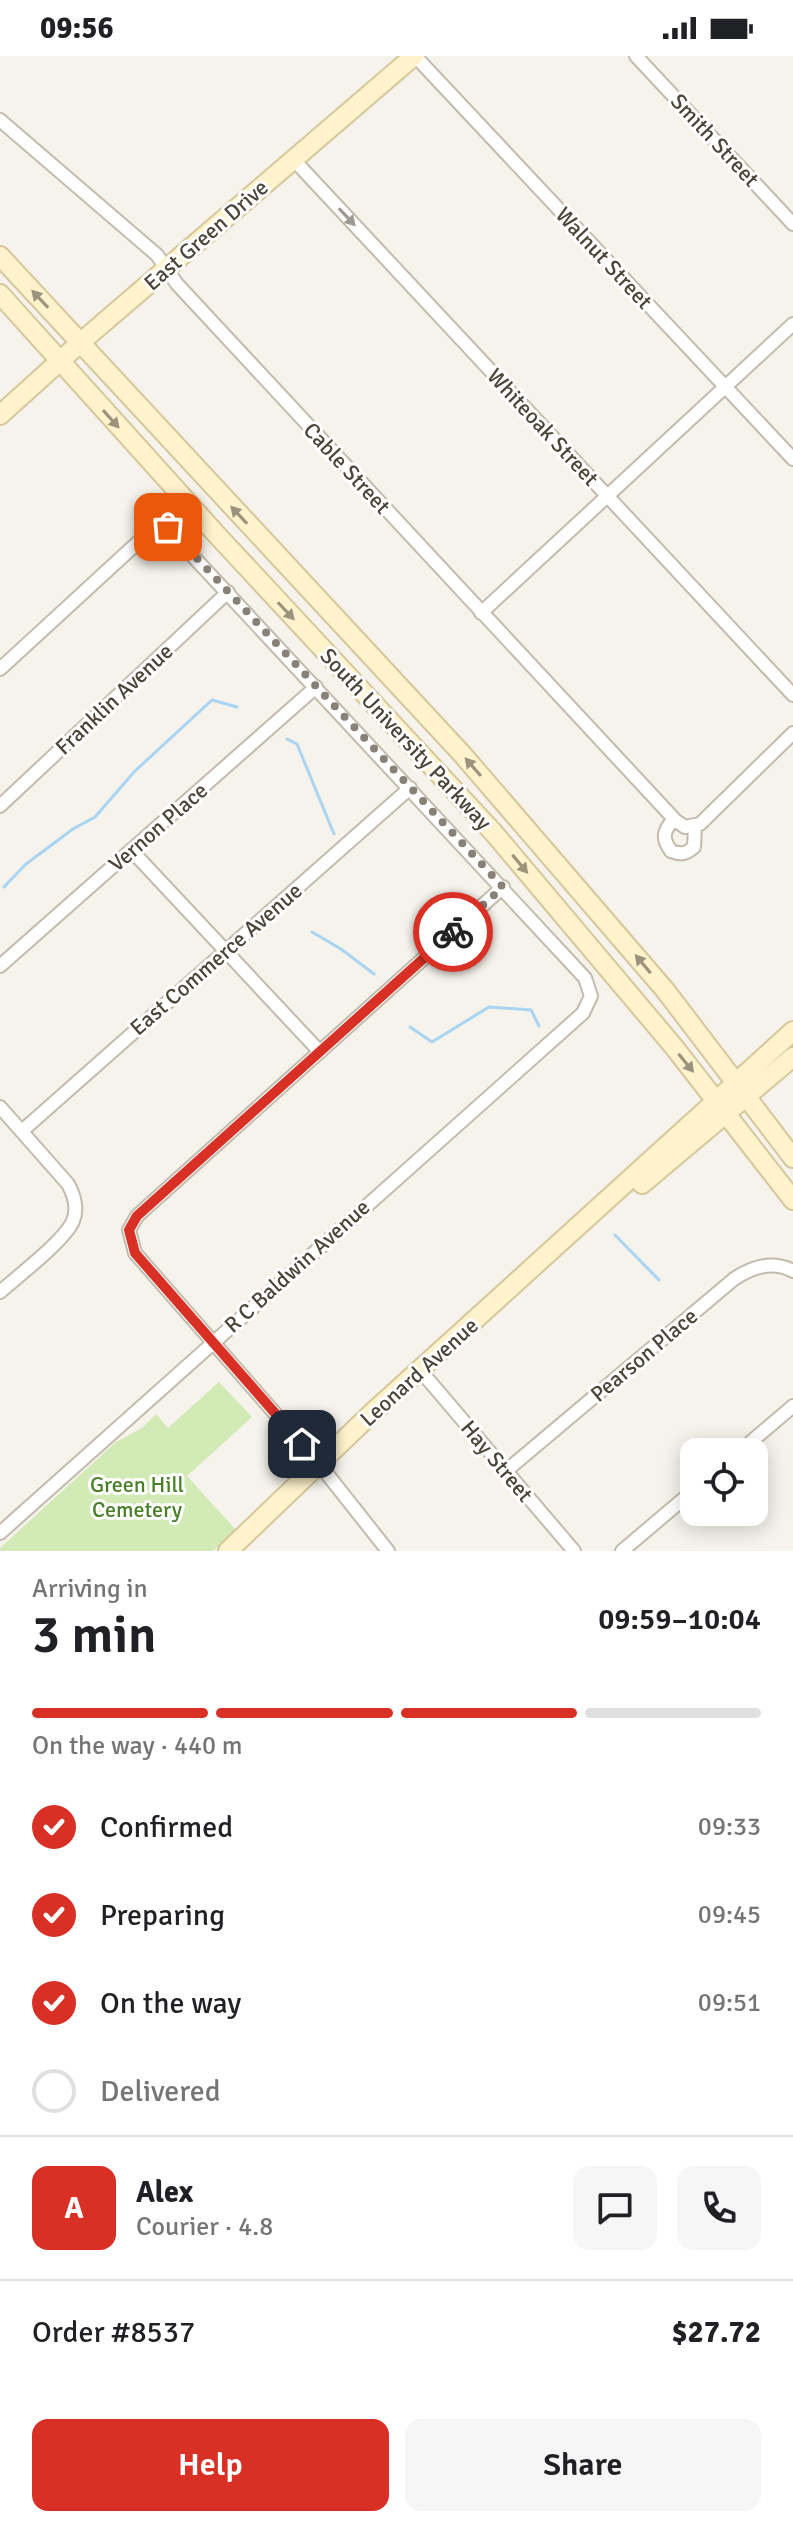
<!DOCTYPE html>
<html lang="en">
<head>
<meta charset="utf-8">
<style>
  body { margin:0; font-family:Signika,sans-serif; background:#f6f6f6; color:#202124; height:100vh; display:flex; flex-direction:column; font-size:30px; white-space:nowrap }
  * { box-sizing:border-box; margin:0 }
  p { font-size:26px; color:#757577 }
  .icon { flex:none; width:44px; height:44px; fill:none; stroke:currentColor; stroke-width:2; stroke-linecap:round; stroke-linejoin:round }
  .map { position:relative; height:1495px; overflow:hidden }
  .sheet { display:flex; flex-direction:column; background:#fff; flex:1 }
  .sheet>* { flex:none }
  .buttons { position:absolute; left:680px; top:1382px; display:grid; gap:16px }
  .buttons a { display:grid; place-items:center; width:88px; height:88px; border-radius:16px; background:#fff; box-shadow:0 4px 20px #0003; font-size:40px }
  .pin { position:absolute; display:grid; place-items:center; width:68px; height:68px; color:#fff; margin:-34px; border-radius:16px; box-shadow:0 4px 12px #0006 }
  .courier { position:absolute; display:grid; place-items:center; width:80px; height:80px; margin:-40px; border:6px solid #d93025; border-radius:50%; background:#fff; color:#222; box-shadow:0 2px 10px #0007 }
  .headline em { font-style:normal; font-weight:600 }
  .headline div { display:flex; flex-direction:column-reverse }
  .headline { display:flex; align-items:center; justify-content:space-between; height:136px; padding:0 32px }
  h1 { font-size:52px; font-weight:600; line-height:60px }
  .bar { display:grid; grid-template-columns:repeat(4,1fr); gap:12px 8px; align-content:center; height:96px; padding:0 32px }
  .bar i { height:10px; border-radius:6px; background:#e0e0e0 }
  .bar .on { background:#d93025 }
  .bar p { grid-column:span 4 }
  .line { display:flex; align-items:center; gap:20px; padding:0 32px; border-top:2px solid #e0e0e0 }
  .line div { flex:1 }
  .round { display:grid; place-items:center; flex:none; width:84px; height:84px; border-radius:16px; background:#f6f6f6 }
  ol { padding:0 32px; list-style:none }
  li { display:flex; align-items:center; gap:24px; height:88px }
  li p { margin-inline-start:auto }
  li .icon { padding:8px; border-radius:50%; background:#d93025; color:#fff; stroke-width:4 }
  li:last-child { color:#757577 }
  li i { width:44px; height:44px; border:4px solid #e0e0e0; border-radius:50% }
  .primary-button { display:flex; gap:16px; margin-top:auto; padding:16px 32px }
  .primary-button a { flex:1; height:92px; border-radius:16px; background:#d93025; color:#fff; font-size:32px; font-weight:600; line-height:92px; text-align:center }
  .primary-button a+a { background:#f6f6f6; color:#202124 }
  .status { display:flex; justify-content:space-between; align-items:center; height:56px; padding:0 40px; background:#fff; direction:ltr }
  .status svg { height:22px; fill:currentColor }
  .map>svg:first-child { display:block }
  .green { fill:#d2eab5 }
  .lines { fill:none; stroke-linecap:round; stroke-linejoin:round }
  .stream { stroke:#a9d4f2; stroke-width:3 }
  .street-casing { stroke:#c2bbae; stroke-width:16 }
  .secondary-casing { stroke:#d6c79b; stroke-width:22 }
  .street { stroke:#fff; stroke-width:12 }
  .secondary { stroke:#fff3cd; stroke-width:18 }
  .oneway { fill:#9c9892 }
  .oneway2 { fill:#9c937c }
  .done { stroke:#878178; stroke-width:8; stroke-dasharray:0 14.4 }
  .route { stroke:#d93025; stroke-width:10 }
  .labels { text-anchor:middle; dominant-baseline:central; stroke-width:6; stroke-linejoin:round; paint-order:stroke }
  .street-label { font-size:22px; fill:#4b4439; stroke:#fff }
  .park-label { font-size:22px; fill:#4a7f2a; stroke:#fff }
</style>
</head>
<body>
<div class="status"><b>09:56</b><svg viewBox="0 0 49 12"><path d="M0 12V9h3v3zM5 12V6h3v6zM10 12V3h3v9zM15 12V0h3v12zM26 1h20v11H26zM47 4h2v5h-2z"/></svg></div>
<div class="map">
<svg width="793" height="1495" viewBox="0 0 793 1495">
  <rect width="100%" height="100%" fill="#f6f3ec"/>
  <path class="green" d="M219,1326L252,1361L187,1420L236,1474L213,1495H0V1492L116,1386L142,1372L156,1358L168,1372Z"/>
  <g class="lines">
    <path class="stream" d="M287,683L297,688L334,778
      M4,831L26,808L73,773L95,761L135,715L212,644L237,651
      M312,876L341,893L374,918
      M410,971L432,986L489,951L531,954L539,970
      M615,1179L659,1224"/>
    <defs>
      <path id="street" d="M415,0L793,403
        M636,0L793,168
        M0,64L157,199L177,228L676,765L685,771L700,768L793,677
        M294,104L793,639
        M481,557L793,268
        M0,613L159,467H162L585,922L591,940L583,957L0,1477
        M0,750L228,536
        M674,763C664,774 661,782 671,795C681,799 686,798 694,791L695,770
        M132,795L320,996
        M0,910L316,631
        M0,1051L68,1128C74,1139 78,1153 73,1165C64,1185 18,1220 0,1236
        M22,1075L410,732
        M420,1314L574,1495
        M739,1396L793,1350
        M506,1415L734,1223C752,1211 773,1204 793,1215
        M388,1495L320,1409L135,1197L129,1174L137,1160L503,831
        M622,1495L694,1434"/>
      <path id="secondary" d="M0,200L462,698L665,934L793,1102
        M0,238L217,479L493,776L674,991L793,1144
        M0,359L81,286L414,0
        M642,1128L793,1001
        M228,1495L372,1357L793,975"/>
    </defs>
    <use href="#street" class="street-casing"/>
    <use href="#secondary" class="secondary-casing"/>
    <use href="#street" class="street"/>
    <use href="#secondary" class="secondary"/>
  </g>
  <defs><path id="oneway-solid" d="M-6-.8H1V-3.2L6.5 0L1 3.2V.8H-6Z" transform="scale(2)"/></defs>
  <use class="oneway" href="#oneway-solid" transform="translate(347 161) rotate(47)"/>
  <g class="oneway2">
    <use href="#oneway-solid" transform="translate(40 243) rotate(-133)"/>
    <use href="#oneway-solid" transform="translate(111 363) rotate(48)"/>
    <use href="#oneway-solid" transform="translate(239 459) rotate(-133)"/>
    <use href="#oneway-solid" transform="translate(286 555) rotate(47)"/>
    <use href="#oneway-solid" transform="translate(473 711) rotate(-131)"/>
    <use href="#oneway-solid" transform="translate(520 808) rotate(50)"/>
    <use href="#oneway-solid" transform="translate(643 908) rotate(-130)"/>
    <use href="#oneway-solid" transform="translate(686 1007) rotate(51)"/>
  </g>
  <g class="lines">
    <path class="done" d="M168,471L503,831L453,876"/>
    <path class="route" d="M302,1388L135,1197L129,1174L137,1160L453,876"/>
  </g>
  <g class="labels">
    <g class="street-label">
      <text transform="translate(715 84) rotate(47)">Smith Street</text>
      <text transform="translate(206 179) rotate(-41)">East Green Drive</text>
      <text transform="translate(604 202) rotate(47)">Walnut Street</text>
      <text transform="translate(543 371) rotate(47)">Whiteoak Street</text>
      <text transform="translate(347 412) rotate(47)">Cable Street</text>
      <text transform="translate(114 643) rotate(-43)">Franklin Avenue</text>
      <text transform="translate(406 683) rotate(47)">South University Parkway</text>
      <text transform="translate(158 771) rotate(-41)">Vernon Place</text>
      <text transform="translate(216 903) rotate(-41)">East Commerce Avenue</text>
      <text transform="translate(297 1210) rotate(-42)">R C Baldwin Avenue</text>
      <text transform="translate(644 1299) rotate(-40)">Pearson Place</text>
      <text transform="translate(419 1316) rotate(-42)">Leonard Avenue</text>
      <text transform="translate(497 1405) rotate(50)">Hay Street</text>
    </g>
    <g class="park-label">
      <text x="137" y="1428">Green Hill<tspan x="137" dy="25">Cemetery</tspan></text>
    </g>
  </g>
</svg>
<div class="buttons">
<a><svg class="icon" aria-label="locate" viewBox="0 0 24 24"><circle cx="12" cy="12" r="6"/><path d="M12 2v4M12 18v4M2 12h4M18 12h4"/></svg></a>
</div>
<div class="pin" style="left:168px;top:471px;background:#ea580c"><svg class="icon" aria-label="bag" viewBox="0 0 24 24"><path d="M5 8h14l-1 12H6zM9 8a3 3 0 0 1 6 0"/></svg></div>
<div class="pin" style="left:302px;top:1388px;background:#1f2937"><svg class="icon" aria-label="home" viewBox="0 0 24 24"><path d="M3 11l9-7 9 7M6 9v11h12V9"/></svg></div>
<div class="courier" style="left:453px;top:876px"><svg class="icon" aria-label="bike" viewBox="0 0 24 24"><circle cx="6" cy="16" r="4"/><circle cx="18" cy="16" r="4"/><path d="M6 16l4-8h5l3 8M10 8l3 8H6M13 5h3"/></svg></div>
</div>
<section class="sheet">
<div class="headline"><div><h1>3 min</h1><p>Arriving in</p></div><em>09:59–10:04</em></div>
<div class="bar"><i class="on"></i><i class="on"></i><i class="on"></i><i></i><p>On the way · 440 m</p></div>
<ol>
<li><svg class="icon" aria-label="check" viewBox="0 0 24 24"><path d="M5 12l5 5 9-10"/></svg>Confirmed<p>09:33</p></li>
<li><svg class="icon" aria-label="check" viewBox="0 0 24 24"><path d="M5 12l5 5 9-10"/></svg>Preparing<p>09:45</p></li>
<li><svg class="icon" aria-label="check" viewBox="0 0 24 24"><path d="M5 12l5 5 9-10"/></svg>On the way<p>09:51</p></li>
<li><i></i>Delivered</li>
</ol>
<div class="line" style="height:144px"><b class="round" style="background:#d93025;color:#fff">A</b><div><b>Alex</b><p>Courier · 4.8</p></div><a class="round"><svg class="icon" aria-label="chat" viewBox="0 0 24 24"><path d="M4 5h16v11H9l-5 4z"/></svg></a><a class="round"><svg class="icon" aria-label="phone" viewBox="0 0 24 24"><path d="M5 4h4l2 5-3 2q2 4 5 5l2-3 5 2v4C11 20 4 13 5 4z"/></svg></a></div>
<div class="line" style="height:104px"><div>Order #8537</div><b>$27.72</b></div>
<div class="primary-button"><a>Help</a><a>Share</a></div>
</section>
</body>
</html>
